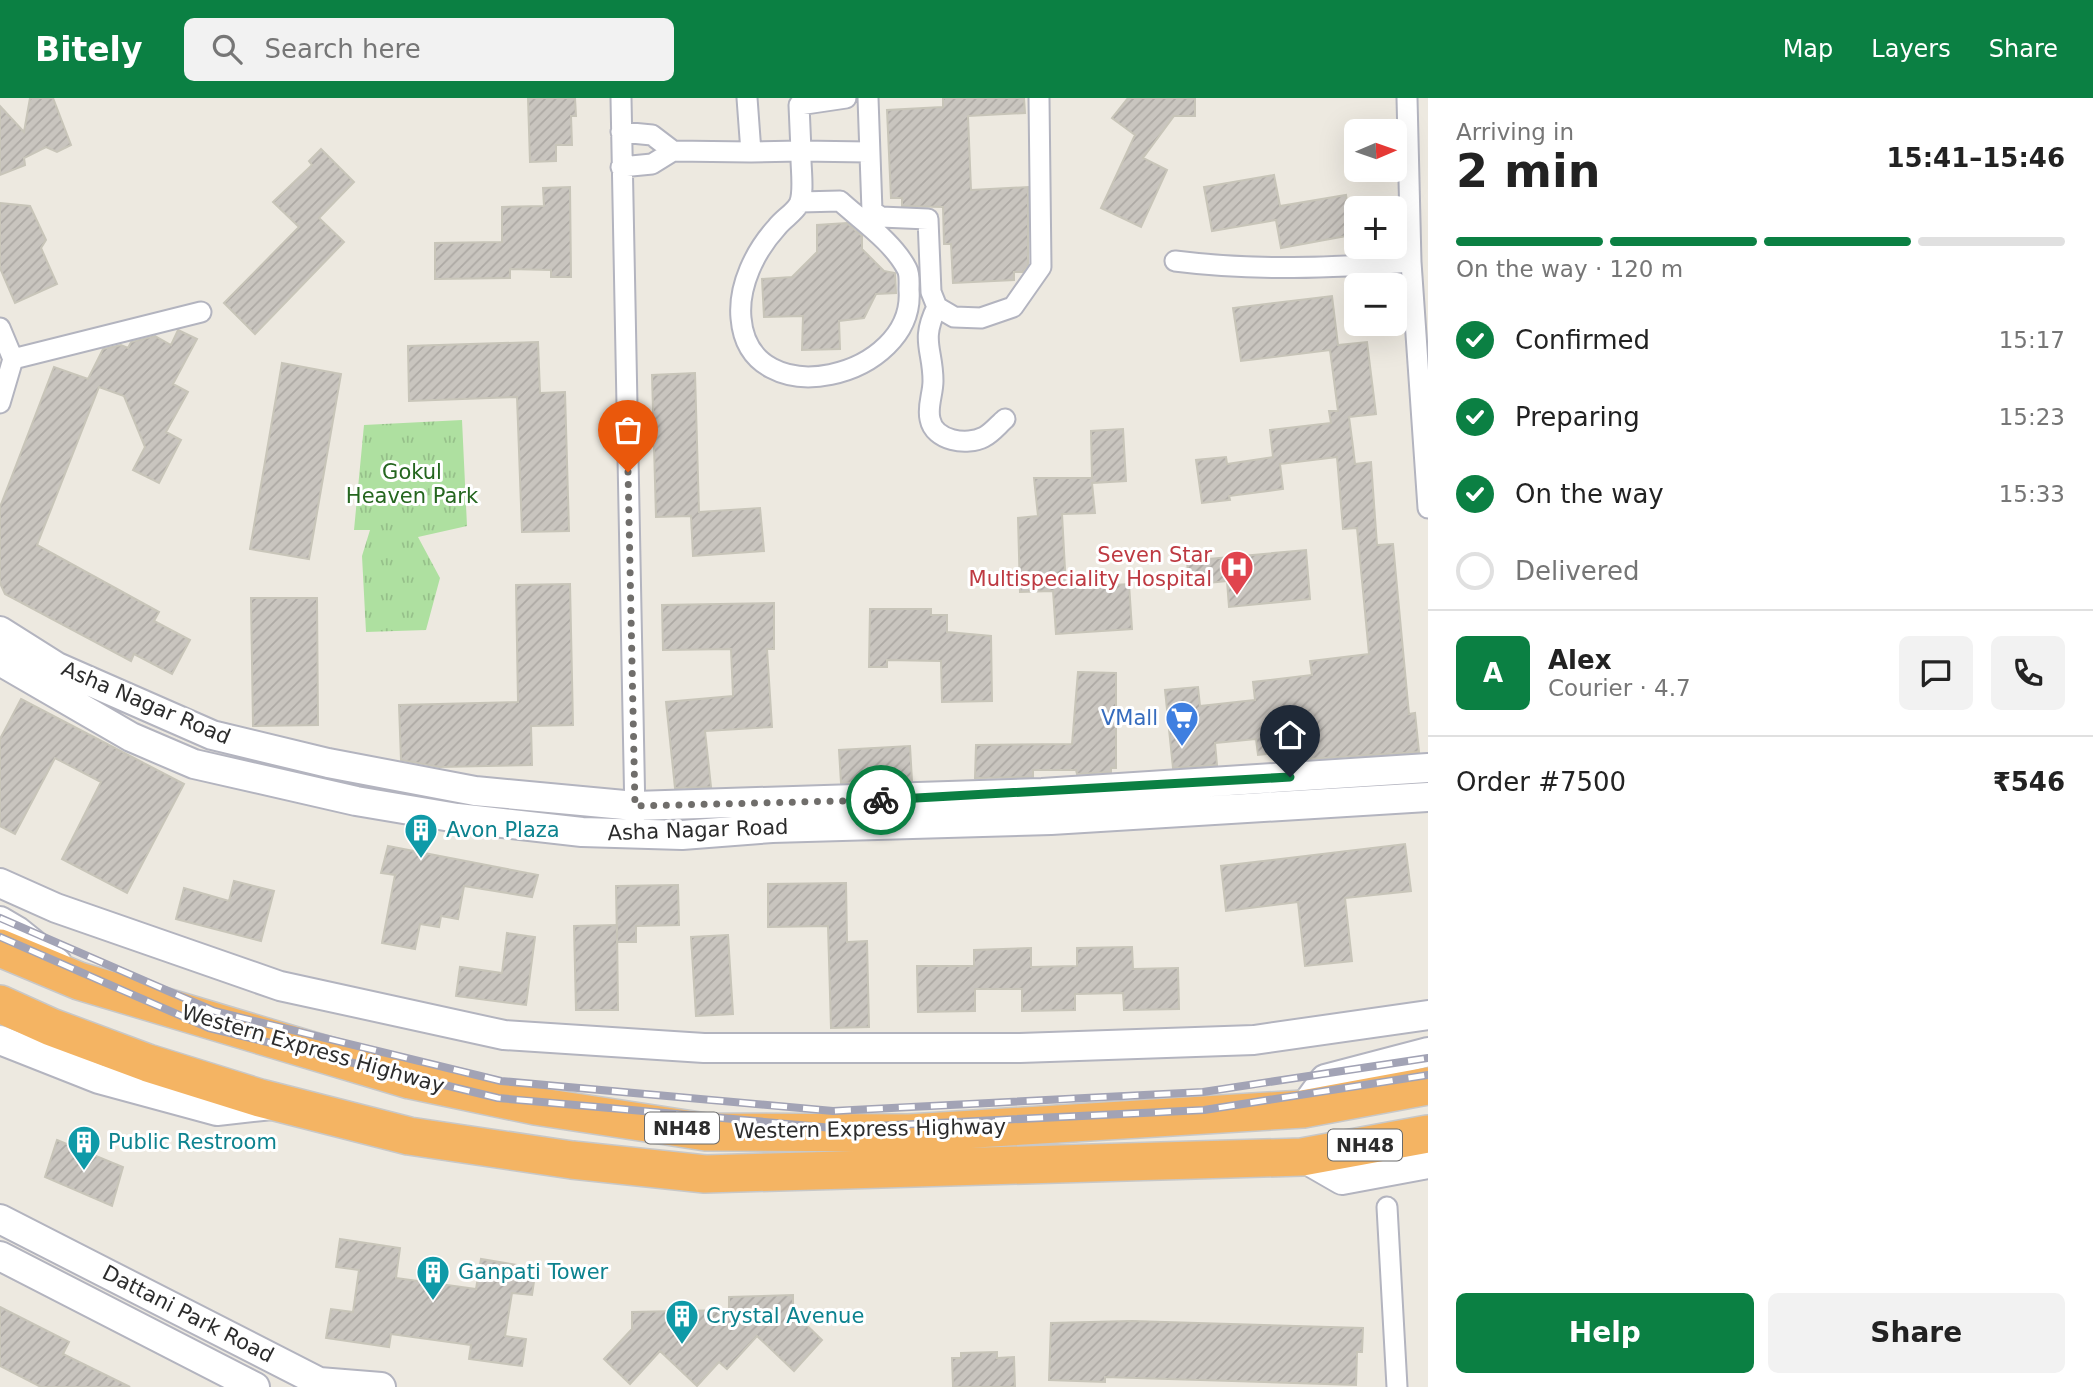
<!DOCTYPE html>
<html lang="en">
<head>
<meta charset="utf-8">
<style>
  body { margin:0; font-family:"DejaVu Sans",sans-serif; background:#f2f2f2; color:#222; height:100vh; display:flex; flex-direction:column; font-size:26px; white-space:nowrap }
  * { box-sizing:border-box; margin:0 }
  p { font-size:23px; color:#767676 }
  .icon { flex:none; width:38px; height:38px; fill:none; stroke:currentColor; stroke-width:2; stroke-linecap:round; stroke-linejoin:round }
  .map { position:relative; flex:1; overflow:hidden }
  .sheet { display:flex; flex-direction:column; background:#fff; width:665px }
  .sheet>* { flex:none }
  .needle { width:46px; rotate:88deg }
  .fabs { position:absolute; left:1344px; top:21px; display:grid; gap:14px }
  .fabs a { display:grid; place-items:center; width:63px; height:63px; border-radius:10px; background:#fff; box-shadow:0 7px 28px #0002; font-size:35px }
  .pin { position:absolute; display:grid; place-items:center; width:60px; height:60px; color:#fff; margin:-72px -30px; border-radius:50% 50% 50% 0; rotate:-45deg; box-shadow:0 0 7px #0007 }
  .pin .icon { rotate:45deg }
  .courier { position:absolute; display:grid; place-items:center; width:70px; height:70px; margin:-35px; border:5px solid #0b8043; border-radius:50%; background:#fff; color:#222; box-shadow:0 2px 9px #0007 }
  .head em { font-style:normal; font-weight:600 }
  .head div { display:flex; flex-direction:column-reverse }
  .head { display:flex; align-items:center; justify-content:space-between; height:119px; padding:0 28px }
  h1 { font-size:46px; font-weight:600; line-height:52px }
  .bar { display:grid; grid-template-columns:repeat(4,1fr); gap:10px 7px; align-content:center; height:84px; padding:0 28px }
  .bar i { height:9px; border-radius:5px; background:#e0e0e0 }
  .bar .current { background:#0b8043 }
  .bar p { grid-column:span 4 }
  .line { display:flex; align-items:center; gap:18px; padding:0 28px; border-top:2px solid #e0e0e0 }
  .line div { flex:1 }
  .round { display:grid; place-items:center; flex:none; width:74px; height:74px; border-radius:10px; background:#f2f2f2 }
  ol { padding:0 28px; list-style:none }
  li { display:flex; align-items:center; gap:21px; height:77px }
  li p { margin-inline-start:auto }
  li .icon { padding:7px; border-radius:50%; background:#0b8043; color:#fff; stroke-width:4 }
  li:last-child { color:#767676 }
  li i { width:38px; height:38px; border:4px solid #e0e0e0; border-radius:50% }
  .action { display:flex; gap:14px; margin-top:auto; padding:14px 28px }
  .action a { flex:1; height:80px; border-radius:10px; background:#0b8043; color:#fff; font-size:28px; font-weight:600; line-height:80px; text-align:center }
  .action a+a { background:#f2f2f2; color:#222 }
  header { display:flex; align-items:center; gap:42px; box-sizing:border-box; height:98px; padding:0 35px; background:#0b8043; color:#fff }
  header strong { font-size:33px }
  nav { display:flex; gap:38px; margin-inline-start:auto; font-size:24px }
  .search { width:490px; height:63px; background:#f2f2f2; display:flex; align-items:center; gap:18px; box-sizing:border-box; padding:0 24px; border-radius:10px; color:#767676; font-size:26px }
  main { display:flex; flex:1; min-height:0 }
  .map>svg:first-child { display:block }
  .grass { fill:url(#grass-tufts) }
  .building { fill:url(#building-hatch); stroke:#c8c5b9; stroke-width:2 }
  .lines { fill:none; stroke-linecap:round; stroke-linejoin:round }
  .street-casing { stroke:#b3b4bf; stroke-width:23 }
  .secondary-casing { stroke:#b3b4bf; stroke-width:32 }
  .highway-casing { stroke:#c8c8c8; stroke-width:40 }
  .street { stroke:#fff; stroke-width:19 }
  .secondary { stroke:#fff; stroke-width:28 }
  .highway { stroke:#f4b463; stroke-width:37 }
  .rail-casing { stroke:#a2a3b5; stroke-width:8 }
  .rail { stroke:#fff; stroke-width:5; stroke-dasharray:16; stroke-linecap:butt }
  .done { stroke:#706e6b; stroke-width:7; stroke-dasharray:0 12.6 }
  .route { stroke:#0b8043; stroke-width:9 }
  .labels { text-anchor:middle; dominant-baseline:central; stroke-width:6; stroke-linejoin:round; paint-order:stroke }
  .shield { fill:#fff; stroke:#6b6b6b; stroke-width:2 }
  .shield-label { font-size:19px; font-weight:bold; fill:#2c2c2c }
  .park-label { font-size:21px; fill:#25661f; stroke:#fff }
  .health-label { font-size:21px; fill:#be3a42; stroke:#fff; text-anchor:end }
  .street-label { font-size:21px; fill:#2c2c2c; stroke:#fff }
  .shop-label { font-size:21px; fill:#366cbe; stroke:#fff; text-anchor:end }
  .culture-label { font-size:21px; fill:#0d838f; stroke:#fff; text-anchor:start }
</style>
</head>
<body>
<header>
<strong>Bitely</strong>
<div class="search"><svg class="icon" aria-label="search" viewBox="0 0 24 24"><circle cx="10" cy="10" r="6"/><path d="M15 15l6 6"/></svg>Search here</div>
<nav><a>Map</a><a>Layers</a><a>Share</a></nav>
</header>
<main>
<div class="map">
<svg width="1428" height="1289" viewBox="0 0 1428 1289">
  <defs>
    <pattern id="grass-tufts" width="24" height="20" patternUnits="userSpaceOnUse" patternTransform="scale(1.75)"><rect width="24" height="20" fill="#aee0a0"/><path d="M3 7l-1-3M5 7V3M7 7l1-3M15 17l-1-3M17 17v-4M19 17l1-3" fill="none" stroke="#96c08a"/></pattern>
    <pattern id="building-hatch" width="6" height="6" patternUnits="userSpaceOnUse" patternTransform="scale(1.75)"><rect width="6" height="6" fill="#c9c5bf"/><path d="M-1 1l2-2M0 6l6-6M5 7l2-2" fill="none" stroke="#ada9a4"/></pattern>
  </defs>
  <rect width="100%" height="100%" fill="#ede9e0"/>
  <path class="grass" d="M462,322L467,428L418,439L440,480L426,532L366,534L362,458L370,432H354L364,327Z"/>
  <path class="building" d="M30,0H53L71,47L57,54L46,49L24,60L25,67L0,77V8L24,34Z
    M528,0H575L576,18H571L572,47H556V63L530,64Z
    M943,0H1024L1025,15L968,18L971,92L1028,89V167L1023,174H1014V182L953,185L951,146H944L943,109L902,108V100H891L887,12L943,9Z
    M1128,0H1195V18H1174L1143,60L1167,72L1141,129L1101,110L1135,37L1112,20Z
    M321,51L354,84L319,120L344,144L255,236L224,205L299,129L273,104L312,67L309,63Z
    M1274,77L1280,108L1346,97L1352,137L1281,150L1276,122L1212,133L1204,89Z
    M570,89L571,179H551V172L510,171V180L435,181V145L502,144V109L544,108L543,90Z
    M0,105L30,108L46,142L41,150L57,186L15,205L0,170Z
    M847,125L862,138V151L884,173L895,175L896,195L876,196L864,220L839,223L840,251L802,252L803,218L764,219L762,181L792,179L817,154V127Z
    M1332,198L1338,247L1367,244L1376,316L1349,319L1353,349L1355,366L1371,364L1377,447L1393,446L1409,616L1415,615L1419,654L1277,663V655L1258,657L1256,641L1215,645L1217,667L1173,670L1165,592L1198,589L1200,608L1255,602L1253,584L1312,577L1310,563L1369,556L1357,430L1343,431L1337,359L1280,366L1283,391L1229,398L1230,402L1202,405L1196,362L1226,359L1227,366L1273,359L1270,332L1331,325L1329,313H1338L1330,252L1241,263L1233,210Z
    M178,232L197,241L173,286L188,294L166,334L181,342L159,385L133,372L145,349L124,298L99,289L37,447L159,514L154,523L190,542L172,576L134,556L131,563L5,496L0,485V409L54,269L88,281L103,251L121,247L128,250L131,244L155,238L171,247Z
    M538,244L540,295L565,294L569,433L522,434L517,299L409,303L408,248Z
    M282,265L341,276L309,461L250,451Z
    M695,275L699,414L760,410L764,453L693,458L691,418L656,419L652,277Z
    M1123,331L1126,383L1092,385L1095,415L1062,416L1066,490L1129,486L1132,531L1056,536L1053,493L1020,494L1018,420L1038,418L1034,380H1092L1091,333Z
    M1306,452L1310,501L1229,509L1227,483L1189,487L1187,463Z
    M570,486L573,627L531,628L532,667L439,669L401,662L399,607L518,604L516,487Z
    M251,500H317L318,627L253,628Z
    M774,505V551H767L772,629L705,633L711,689L675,690L666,604L733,598L731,551L663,552L662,507Z
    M870,511H931V517H947V534L991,538L992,603L942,604L941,563L887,562V569H869Z
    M1078,574L1116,575V670H1111V674L1077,676L1076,672H1033V679L975,680L976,647L1072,646Z
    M21,601L184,686L127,795L62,761L101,684L55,660L15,736L0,728V641Z
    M910,648L912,683L841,685L839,652Z
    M1405,746L1411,793L1345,800L1352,863L1305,868L1298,804L1226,813L1221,768Z
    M388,748L538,777L532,799L464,788L458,821L441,818L439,829L420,826L415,851L382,845L395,777L381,775Z
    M234,783L274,793L261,843L176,821L184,790L229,803Z
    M846,785L847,844L867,843L869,929L831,930L828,828L768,829V786Z
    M678,787L679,827L636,828V844H617L616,788Z
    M617,827L618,912H576L574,828Z
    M507,835L535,839L526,907L456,898L460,869L502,875Z
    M728,837L733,916L696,918L691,839Z
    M1132,849L1133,871L1178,870L1179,911L1124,912L1123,895L1075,896V912L1022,913V891H975V913L918,914L917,868H974V852L1031,850V869L1077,868V850Z
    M57,1042L123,1069L112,1108L45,1079Z
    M340,1141L400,1150L396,1180L476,1191L481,1161L536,1170L532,1197L512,1195L505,1238L526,1241L522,1268L469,1261L471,1247L391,1236L389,1249L326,1240L331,1211L353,1214L359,1172L336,1169Z
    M793,1197V1214L822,1242L794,1273L757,1238L727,1271L719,1264L697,1288L660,1253L630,1286L604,1261L632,1231V1214L729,1212V1199Z
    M0,1209L69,1244L63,1256L130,1289H41L0,1268Z
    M1132,1223L1363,1230L1362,1254H1357L1356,1287L1105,1279V1284L1049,1282L1051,1225Z
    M997,1254V1260L1014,1259L1015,1289H953L952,1260H961V1255Z"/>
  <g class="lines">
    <defs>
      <path id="street" d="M621,0L635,718
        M868,0L872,113L881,119L928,121L931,194L937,209L954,219L981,220L1013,209L1041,169L1039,0
        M1407,0L1411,164L1428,410
        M621,34L652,37L673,53
        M751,54L801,53L799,7L846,0
        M621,69L652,66L673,53L751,54L747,0
        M800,104L840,103C862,123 893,144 907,171C910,177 909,185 909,192C916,280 749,320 741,220C738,188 755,153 777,129C783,121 794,115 799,106C805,94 800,67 801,53L868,54
        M1175,163C1254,173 1332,170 1411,164
        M937,209C920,243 933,251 933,283C933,296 927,308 930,321C934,343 967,348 984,339C992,335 999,326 1005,321
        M0,230L13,261L0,305
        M13,261L201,214
        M1387,1109L1397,1289"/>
      <path id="secondary" d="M0,533L57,569L212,637L328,665L475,693L635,708L1042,695L1428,670
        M0,563L131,639L194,666L356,703L457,720L582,734L682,737L772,730L1051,722L1428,699
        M0,785L56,810L280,888L504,937L704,950H1020L1254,942L1428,917
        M0,823L17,833L57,865
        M0,942L99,981L217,1013L272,1007
        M1303,1011L1325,981L1428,954
        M1302,1059L1342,1082L1428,1066
        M0,1121L319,1284L381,1289
        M0,1158L255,1289"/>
      <path id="highway" d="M0,850L79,883L410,982L535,1008L706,1034L909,1035L1303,1011L1428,988
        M0,906L51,929L148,965L260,1000L409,1038L572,1062L705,1076L1302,1059L1428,1036"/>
    </defs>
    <use href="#street" class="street-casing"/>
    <use href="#secondary" class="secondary-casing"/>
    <use href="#highway" class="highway-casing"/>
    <use href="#street" class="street"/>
    <use href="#secondary" class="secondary"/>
    <use href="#highway" class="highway"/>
    <defs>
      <path id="rail" d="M0,820L214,913L501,983L833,1013L1203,994L1428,960
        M0,839L209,930L498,1000L833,1030L1204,1012L1428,977"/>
    </defs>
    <use href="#rail" class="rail-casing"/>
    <use href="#rail" class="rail"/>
  </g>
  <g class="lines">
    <path class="done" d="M628,374L635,708L881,702"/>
    <path class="route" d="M881,702L1290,679"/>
  </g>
  <defs>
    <symbol id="hospital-pin" viewBox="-11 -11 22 30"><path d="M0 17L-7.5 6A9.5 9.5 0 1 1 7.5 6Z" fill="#e0444e" stroke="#fff"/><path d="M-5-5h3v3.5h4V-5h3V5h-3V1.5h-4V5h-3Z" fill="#fff"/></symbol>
    <symbol id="supermarket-pin" viewBox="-11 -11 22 30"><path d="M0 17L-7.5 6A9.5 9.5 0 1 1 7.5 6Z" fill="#3f7fe0" stroke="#fff"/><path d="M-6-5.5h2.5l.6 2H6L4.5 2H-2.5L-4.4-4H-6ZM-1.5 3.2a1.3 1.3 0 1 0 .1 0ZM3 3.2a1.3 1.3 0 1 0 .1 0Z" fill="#fff"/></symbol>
    <symbol id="building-pin" viewBox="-11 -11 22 30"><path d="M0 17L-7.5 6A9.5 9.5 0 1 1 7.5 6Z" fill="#0f9aa8" stroke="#fff"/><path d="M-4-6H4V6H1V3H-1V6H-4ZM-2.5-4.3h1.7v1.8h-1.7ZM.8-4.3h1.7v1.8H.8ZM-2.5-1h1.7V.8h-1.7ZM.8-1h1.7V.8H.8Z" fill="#fff"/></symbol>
  </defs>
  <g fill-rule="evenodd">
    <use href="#hospital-pin" x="1218" y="450" width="38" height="52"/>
    <use href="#supermarket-pin" x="1163" y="601" width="38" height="52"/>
    <use href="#building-pin" x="402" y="713" width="38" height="52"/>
    <use href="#building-pin" x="65" y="1025" width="38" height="52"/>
    <use href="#building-pin" x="414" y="1155" width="38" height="52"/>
    <use href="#building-pin" x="663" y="1199" width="38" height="52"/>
  </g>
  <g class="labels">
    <g class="shield">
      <rect x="645" y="1014.5" width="74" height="31" rx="5"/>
      <rect x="1328" y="1031.5" width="74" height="31" rx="5"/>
    </g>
    <g class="shield-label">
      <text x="682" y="1030">NH48</text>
      <text x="1365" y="1047">NH48</text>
    </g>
    <g class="park-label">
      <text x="412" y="374">Gokul<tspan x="412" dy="24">Heaven Park</tspan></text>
    </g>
    <g class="health-label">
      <text x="1212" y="457">Seven Star<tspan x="1212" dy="24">Multispeciality Hospital</tspan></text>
    </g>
    <g class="street-label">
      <text transform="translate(146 605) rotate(23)">Asha Nagar Road</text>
      <text transform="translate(698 732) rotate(-2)">Asha Nagar Road</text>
      <text transform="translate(313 951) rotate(16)">Western Express Highway</text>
      <text transform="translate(870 1031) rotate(-1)">Western Express Highway</text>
      <text transform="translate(188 1216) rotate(27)">Dattani Park Road</text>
    </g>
    <g class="shop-label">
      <text x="1158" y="620">VMall</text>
    </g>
    <g class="culture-label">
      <text x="446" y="732">Avon Plaza</text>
      <text x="108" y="1044">Public Restroom</text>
      <text x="458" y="1174">Ganpati Tower</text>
      <text x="706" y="1218">Crystal Avenue</text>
    </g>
  </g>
</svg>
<div class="fabs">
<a><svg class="needle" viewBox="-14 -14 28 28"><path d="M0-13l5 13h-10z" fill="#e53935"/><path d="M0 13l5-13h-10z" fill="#767676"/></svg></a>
<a>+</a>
<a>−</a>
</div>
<div class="pin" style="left:628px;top:374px;background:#ea580c"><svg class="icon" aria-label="bag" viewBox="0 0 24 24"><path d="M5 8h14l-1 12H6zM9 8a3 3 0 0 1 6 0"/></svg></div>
<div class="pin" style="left:1290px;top:679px;background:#1f2937"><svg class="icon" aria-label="home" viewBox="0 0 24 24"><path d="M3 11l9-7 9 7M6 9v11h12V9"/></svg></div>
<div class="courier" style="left:881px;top:702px"><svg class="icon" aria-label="bike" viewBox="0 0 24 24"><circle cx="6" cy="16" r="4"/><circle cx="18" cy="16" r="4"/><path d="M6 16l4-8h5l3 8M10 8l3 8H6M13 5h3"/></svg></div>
</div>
<section class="sheet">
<div class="head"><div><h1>2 min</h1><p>Arriving in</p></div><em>15:41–15:46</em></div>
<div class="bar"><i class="current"></i><i class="current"></i><i class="current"></i><i></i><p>On the way · 120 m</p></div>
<ol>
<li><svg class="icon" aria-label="check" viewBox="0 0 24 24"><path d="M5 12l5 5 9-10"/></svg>Confirmed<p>15:17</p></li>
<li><svg class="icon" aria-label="check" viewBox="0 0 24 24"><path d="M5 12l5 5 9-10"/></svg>Preparing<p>15:23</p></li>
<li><svg class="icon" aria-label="check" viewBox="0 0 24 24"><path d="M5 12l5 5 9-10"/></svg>On the way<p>15:33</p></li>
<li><i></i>Delivered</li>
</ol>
<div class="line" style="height:126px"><b class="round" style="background:#0b8043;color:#fff">A</b><div><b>Alex</b><p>Courier · 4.7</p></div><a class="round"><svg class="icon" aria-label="chat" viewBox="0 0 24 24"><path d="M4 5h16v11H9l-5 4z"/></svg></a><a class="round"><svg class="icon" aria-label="phone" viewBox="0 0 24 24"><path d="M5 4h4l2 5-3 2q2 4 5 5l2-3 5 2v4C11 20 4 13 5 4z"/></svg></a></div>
<div class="line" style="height:91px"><div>Order #7500</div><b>₹546</b></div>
<div class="action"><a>Help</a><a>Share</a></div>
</section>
</main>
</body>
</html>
